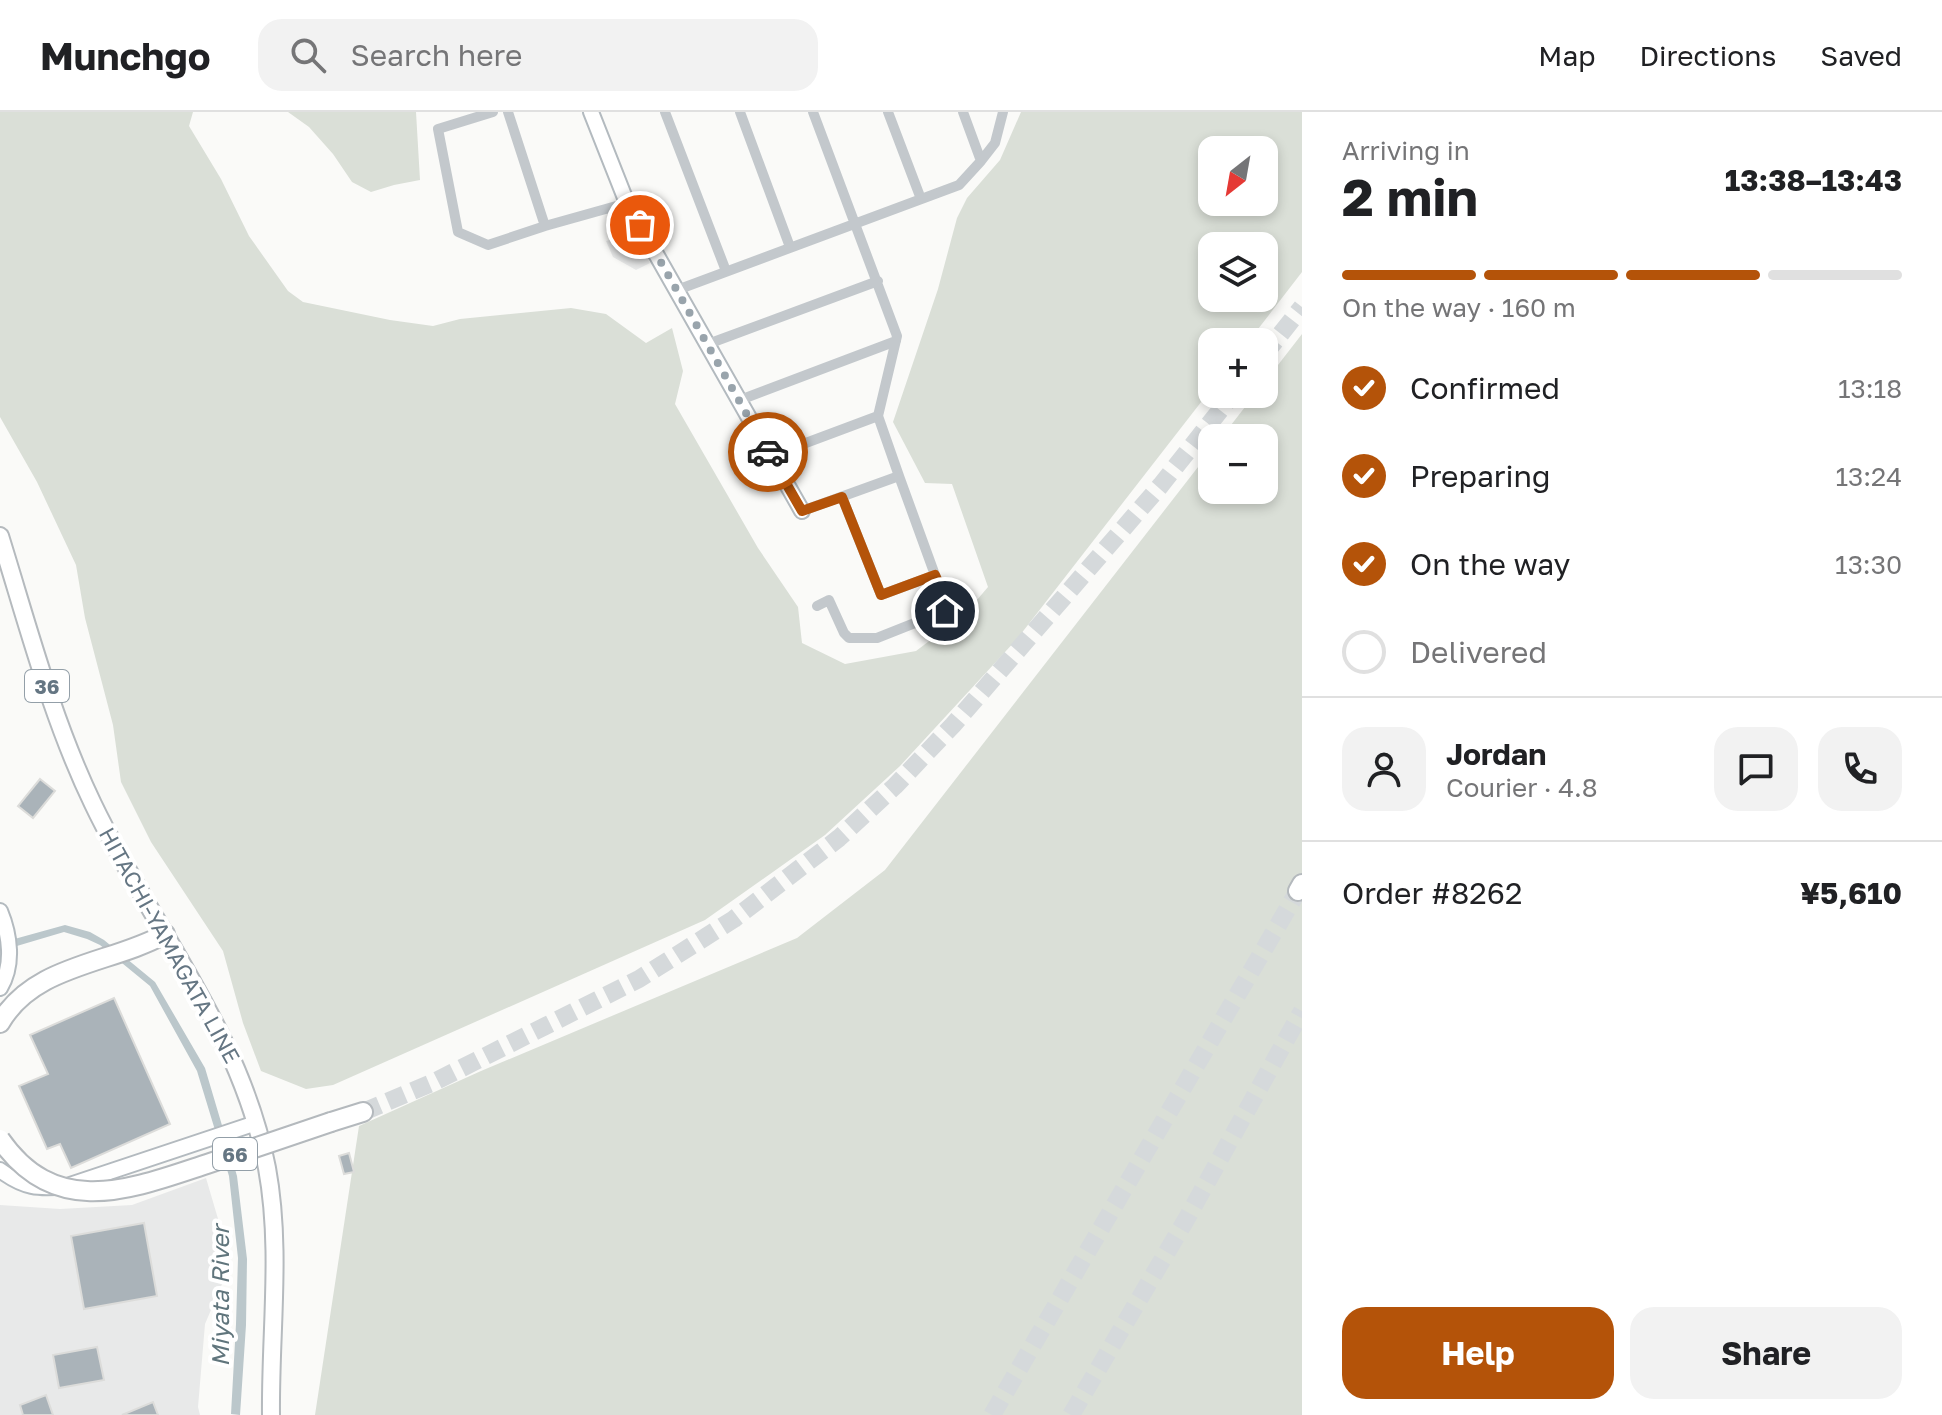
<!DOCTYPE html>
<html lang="en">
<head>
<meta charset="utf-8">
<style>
  body { margin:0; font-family:"Golos Text",sans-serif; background:#f2f2f2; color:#202124; height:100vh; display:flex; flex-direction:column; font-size:30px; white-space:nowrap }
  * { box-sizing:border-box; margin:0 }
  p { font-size:26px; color:#757577 }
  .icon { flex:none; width:44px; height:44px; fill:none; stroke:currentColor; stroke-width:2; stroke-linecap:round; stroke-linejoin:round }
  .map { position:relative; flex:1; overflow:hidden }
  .side { display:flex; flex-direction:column; background:#fff; width:640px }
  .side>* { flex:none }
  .needle { width:52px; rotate:211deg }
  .controls { position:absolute; left:1198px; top:24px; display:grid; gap:16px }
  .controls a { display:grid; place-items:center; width:80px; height:80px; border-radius:16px; background:#fff; box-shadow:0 4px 12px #0003; font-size:40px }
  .pin { position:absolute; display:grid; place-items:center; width:68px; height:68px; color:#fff; margin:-34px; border:4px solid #fff; border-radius:50%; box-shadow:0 2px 8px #0007 }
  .courier { position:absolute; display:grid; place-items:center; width:80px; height:80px; margin:-40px; border:6px solid #b45309; border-radius:50%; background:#fff; color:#222; box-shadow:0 2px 10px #0007 }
  .overview em { font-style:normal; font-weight:700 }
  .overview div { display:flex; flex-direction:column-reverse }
  .overview { display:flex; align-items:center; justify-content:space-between; height:136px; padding:0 40px }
  h1 { font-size:52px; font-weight:700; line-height:60px }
  .bar { display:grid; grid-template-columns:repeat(4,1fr); gap:12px 8px; align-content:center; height:96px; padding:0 40px }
  .bar i { height:10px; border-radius:6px; background:#e0e0e0 }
  .bar .on { background:#b45309 }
  .bar p { grid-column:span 4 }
  .line { display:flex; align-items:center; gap:20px; padding:0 40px; border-top:2px solid #e0e0e0 }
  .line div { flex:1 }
  .round { display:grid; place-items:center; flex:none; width:84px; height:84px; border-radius:24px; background:#f2f2f2 }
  ol { padding:0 40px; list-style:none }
  li { display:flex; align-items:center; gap:24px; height:88px }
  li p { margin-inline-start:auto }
  li .icon { padding:8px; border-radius:50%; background:#b45309; color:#fff; stroke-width:4 }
  li:last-child { color:#757577 }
  li i { width:44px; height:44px; border:4px solid #e0e0e0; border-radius:50% }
  .cta { display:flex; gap:16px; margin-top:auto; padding:16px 40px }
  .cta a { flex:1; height:92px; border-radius:24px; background:#b45309; color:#fff; font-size:32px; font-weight:700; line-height:92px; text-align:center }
  .cta a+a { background:#f2f2f2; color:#202124 }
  header { display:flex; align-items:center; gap:48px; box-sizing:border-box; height:112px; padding:0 40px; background:#fff; border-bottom:2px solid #e0e0e0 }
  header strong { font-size:38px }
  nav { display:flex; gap:44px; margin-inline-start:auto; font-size:28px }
  .search { width:560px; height:72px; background:#f2f2f2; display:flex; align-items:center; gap:20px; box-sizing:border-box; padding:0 28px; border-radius:24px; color:#757577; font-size:30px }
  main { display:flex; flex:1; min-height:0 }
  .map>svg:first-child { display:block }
  .built { fill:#e8e9e9 }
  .green { fill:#dadfd7; fill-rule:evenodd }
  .water { fill:#bbc7cb }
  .building { fill:#aab3b9; stroke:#dcdcda; stroke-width:2 }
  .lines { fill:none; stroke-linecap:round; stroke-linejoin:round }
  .highway-tunnel { stroke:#d5d9db; stroke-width:18; stroke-dasharray:18 9; stroke-linecap:butt }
  .secondary-casing { stroke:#b3babf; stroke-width:18 }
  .primary-casing { stroke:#b5babe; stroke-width:20 }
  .highway-casing { stroke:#b4b9bd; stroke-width:22 }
  .street { stroke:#c3c8cc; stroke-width:10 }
  .secondary { stroke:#fff; stroke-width:14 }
  .primary { stroke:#fff; stroke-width:16 }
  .highway { stroke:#fff; stroke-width:18 }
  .highway-bridge-casing { stroke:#b4b9bd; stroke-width:22; stroke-linecap:butt }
  .highway-bridge { stroke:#fff; stroke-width:18 }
  .done { stroke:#99a4ac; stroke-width:8; stroke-dasharray:0 14.4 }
  .route { stroke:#b45309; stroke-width:10 }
  .labels { text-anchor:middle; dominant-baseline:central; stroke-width:8; stroke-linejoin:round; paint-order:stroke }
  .shield { fill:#fff; stroke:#939fa8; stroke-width:2 }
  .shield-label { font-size:20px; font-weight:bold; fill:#657683 }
  .street-label { font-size:22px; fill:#657683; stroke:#fff }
  .water-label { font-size:24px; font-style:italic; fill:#60757c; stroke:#fff }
</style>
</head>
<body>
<header>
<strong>Munchgo</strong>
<div class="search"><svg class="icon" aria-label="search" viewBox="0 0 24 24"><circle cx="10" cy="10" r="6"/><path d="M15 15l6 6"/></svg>Search here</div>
<nav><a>Map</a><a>Directions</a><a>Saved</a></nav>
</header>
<main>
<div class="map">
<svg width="1302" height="1303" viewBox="0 0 1302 1303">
  <rect width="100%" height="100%" fill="#fafaf8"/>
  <path class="built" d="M635,121L650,151L636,158L613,145L606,129Z
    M206,1066L231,1151L205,1212L198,1295L200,1303H0V1093L60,1097L132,1093Z"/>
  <path class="green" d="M0,0H193L189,14L221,67L249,124L288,179L303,190L390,208L433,214L460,207L571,196L606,202L646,231L672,216L683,259L675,292L758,436L798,495L802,531L845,552L916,539L965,502L988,475L952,372L925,371L893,310L938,177L957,106L967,86L1000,48L1021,0H1302V160L1248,230H1212V276L1017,527L900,654L825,723L705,808L333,973L306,977L261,959L243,911L223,839L151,730L121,670L113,613L85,506L76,453L37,370L0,305ZM1264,38V90H1212V38ZM1264,134V186H1212V134Z
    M288,0H416L420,68L394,73L371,80L352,70L333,42L309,15Z
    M1302,222V1303H315L359,1014L481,959L797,826L885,758L1212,337V378H1264V326H1221L1255,282H1264V271Z"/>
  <path class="water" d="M65,813L90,820L104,828L155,870L205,956L237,1064L247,1147L246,1213L240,1303L231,1302L236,1212L238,1146L229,1064L197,959L150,874L100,833L87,827L64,820L0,839V831Z"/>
  <path class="building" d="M40,667L55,679L33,706L18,694Z
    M114,886L170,1012L71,1056L60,1032L47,1037L19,974L48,962L30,923Z
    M349,1041L354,1060L344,1062L339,1044Z
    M144,1111L157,1184L84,1197L71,1124Z
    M97,1235L104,1268L59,1276L53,1243Z
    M46,1283L53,1303H23L20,1293Z
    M153,1290L158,1303H122Z"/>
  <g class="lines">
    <path class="highway-tunnel" d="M1264,243L1302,195
      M363,1000L434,970L639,867L734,807L839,726L895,674L953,613L1161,373L1233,282
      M992,1303L1298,779
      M1071,1303L1187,1106L1302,899"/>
    <defs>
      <path id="secondary" d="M591,0L627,91L802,399
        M0,799C10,823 14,853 0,876
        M0,1058C24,1076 38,1077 67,1074L256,1011"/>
      <path id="primary" d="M0,424C28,514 52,607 93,692C151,814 241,920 267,1056C282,1137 270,1221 271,1303"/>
      <path id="highway" d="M1298,779L1302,772
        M0,911C34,852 111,852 165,822
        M331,1010L363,1000"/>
    </defs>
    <use href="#secondary" class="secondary-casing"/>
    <use href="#primary" class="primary-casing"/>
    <use href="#highway" class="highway-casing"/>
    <path class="street" d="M493,0L438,17L458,120L488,133L545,114L627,91
      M508,0L545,114
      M665,0L726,159
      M740,0L790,135
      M888,0L921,87
      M963,0L981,49
      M677,178L959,73L981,49L995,31L1003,0
      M708,232L878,169
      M740,288L896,229
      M771,344L878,304
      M842,385L881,483L935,463
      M802,399L899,364L878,304L897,224L813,0
      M817,494L829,488L844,521L849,526H877L945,499L949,494L935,463L899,364"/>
    <use href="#secondary" class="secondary"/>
    <use href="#primary" class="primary"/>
    <use href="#highway" class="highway"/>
    <defs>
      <path id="highway-bridge" d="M0,1027C56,1108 131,1077 207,1052C248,1038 290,1024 331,1010"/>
    </defs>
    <use href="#highway-bridge" class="highway-bridge-casing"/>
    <use href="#highway-bridge" class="highway-bridge"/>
  </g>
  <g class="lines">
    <path class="done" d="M640,113L768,340"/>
    <path class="route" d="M768,340L802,399L842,385L881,483L935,463L949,494L945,499"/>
  </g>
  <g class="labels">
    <g class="shield">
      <rect x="25" y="558" width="44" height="32" rx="6"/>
      <rect x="213" y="1026" width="44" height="32" rx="6"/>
    </g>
    <g class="shield-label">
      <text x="47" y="574">36</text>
      <text x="235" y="1042">66</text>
    </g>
    <g class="street-label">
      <text transform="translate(170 833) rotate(61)">HITACHI-YAMAGATA LINE</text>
    </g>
    <g class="water-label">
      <text transform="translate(219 1184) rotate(-90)">Miyata River</text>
    </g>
  </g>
</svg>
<div class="controls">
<a><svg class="needle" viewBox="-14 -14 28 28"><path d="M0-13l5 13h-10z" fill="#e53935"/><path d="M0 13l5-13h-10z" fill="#757577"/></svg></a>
<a><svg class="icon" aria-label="layers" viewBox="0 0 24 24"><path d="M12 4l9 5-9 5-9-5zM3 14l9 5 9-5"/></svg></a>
<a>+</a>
<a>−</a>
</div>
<div class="pin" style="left:640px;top:113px;background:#ea580c"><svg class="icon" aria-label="bag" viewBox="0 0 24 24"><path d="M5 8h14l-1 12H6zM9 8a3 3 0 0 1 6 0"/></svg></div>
<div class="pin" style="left:945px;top:499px;background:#1f2937"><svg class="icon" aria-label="home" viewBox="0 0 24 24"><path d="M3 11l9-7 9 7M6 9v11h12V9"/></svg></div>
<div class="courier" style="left:768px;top:340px"><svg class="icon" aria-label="car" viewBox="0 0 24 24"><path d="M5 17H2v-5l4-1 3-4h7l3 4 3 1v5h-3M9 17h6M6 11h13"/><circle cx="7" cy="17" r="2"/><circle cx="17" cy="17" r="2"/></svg></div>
</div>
<section class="side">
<div class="overview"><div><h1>2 min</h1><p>Arriving in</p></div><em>13:38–13:43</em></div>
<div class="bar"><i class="on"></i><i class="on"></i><i class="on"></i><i></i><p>On the way · 160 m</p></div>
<ol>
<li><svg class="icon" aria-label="check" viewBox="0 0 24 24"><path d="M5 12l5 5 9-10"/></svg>Confirmed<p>13:18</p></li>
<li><svg class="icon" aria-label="check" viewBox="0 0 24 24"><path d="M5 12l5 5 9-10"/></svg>Preparing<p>13:24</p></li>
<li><svg class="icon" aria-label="check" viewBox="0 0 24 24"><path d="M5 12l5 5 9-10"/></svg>On the way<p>13:30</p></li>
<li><i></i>Delivered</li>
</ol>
<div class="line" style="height:144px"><a class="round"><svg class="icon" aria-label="person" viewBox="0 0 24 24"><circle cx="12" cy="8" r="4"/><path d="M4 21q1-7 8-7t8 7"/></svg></a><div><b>Jordan</b><p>Courier · 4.8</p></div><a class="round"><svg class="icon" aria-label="chat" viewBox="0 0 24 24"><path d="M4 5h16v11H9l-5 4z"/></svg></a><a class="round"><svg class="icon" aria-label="phone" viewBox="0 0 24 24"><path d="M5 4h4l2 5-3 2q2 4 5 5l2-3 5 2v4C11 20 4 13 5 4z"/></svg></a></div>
<div class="line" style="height:104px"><div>Order #8262</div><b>¥5,610</b></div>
<div class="cta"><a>Help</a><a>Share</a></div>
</section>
</main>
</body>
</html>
